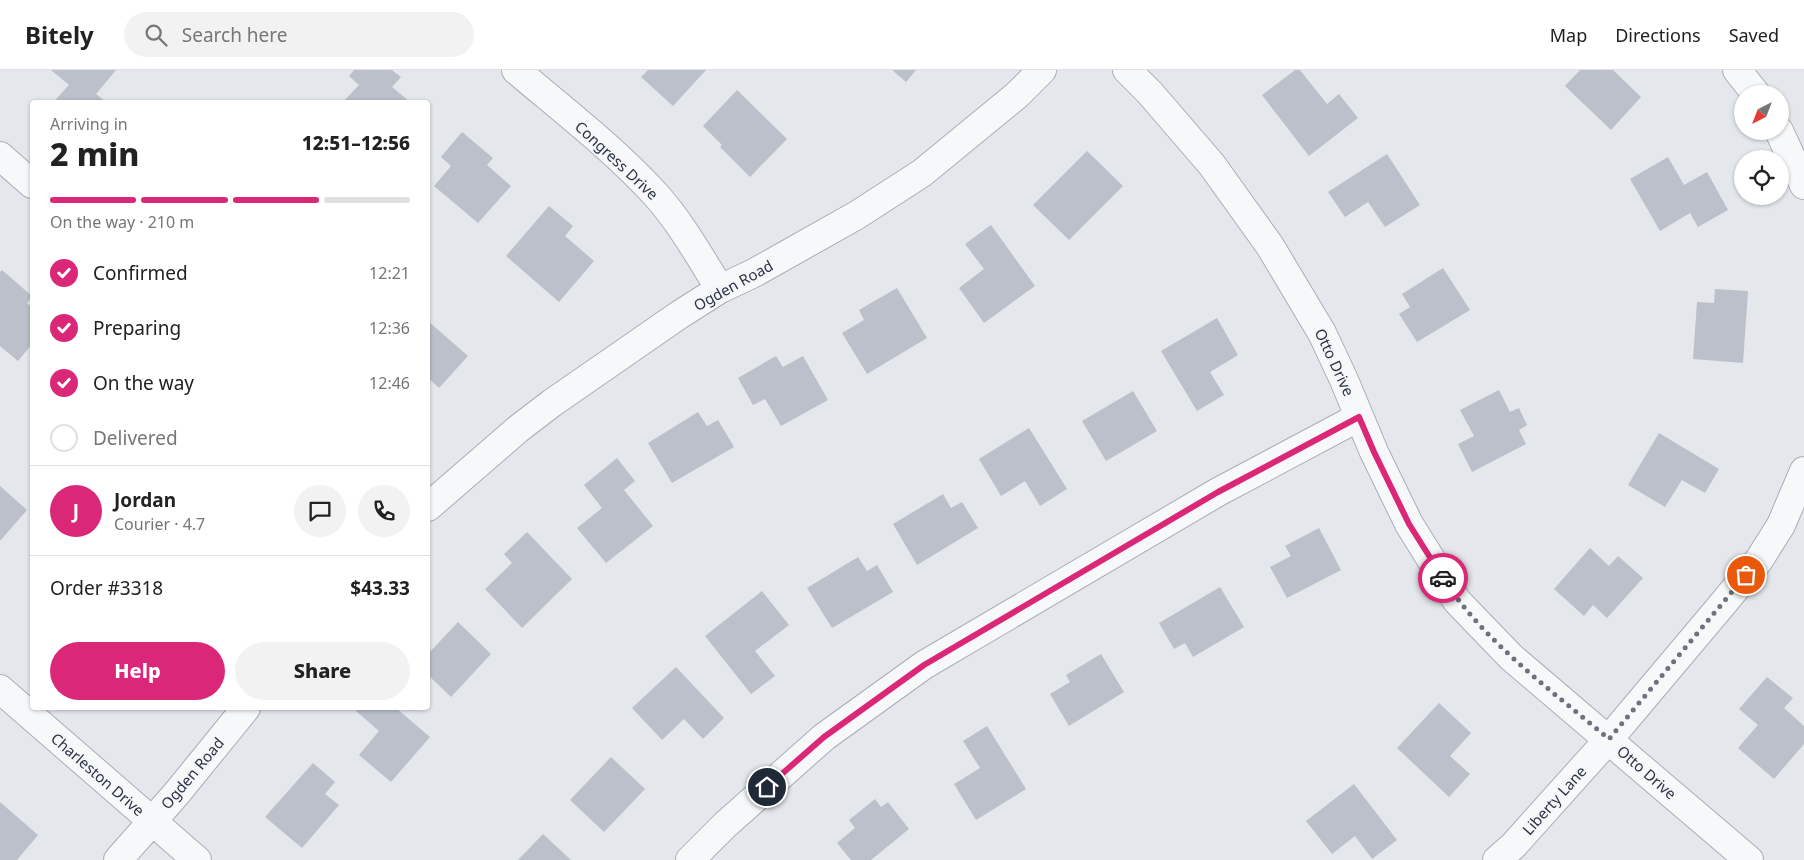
<!DOCTYPE html>
<html lang="en">
<head>
<meta charset="utf-8">
<style>
  body { margin:0; font-family:"Noto Sans",sans-serif; background:#f2f2f2; color:#222; height:100vh; display:flex; flex-direction:column; font-size:19px; white-space:nowrap }
  * { box-sizing:border-box; margin:0 }
  p { font-size:16px; color:#767676 }
  .icon { flex:none; width:28px; height:28px; fill:none; stroke:currentColor; stroke-width:2; stroke-linecap:round; stroke-linejoin:round }
  .map { position:relative; flex:1; overflow:hidden }
  .drawer { position:absolute; left:30px; top:30px; width:400px; height:610px; display:flex; flex-direction:column; background:#fff; border-radius:5px; box-shadow:0 1px 4px #0004 }
  .drawer>* { flex:none }
  .needle { width:32px; rotate:222deg }
  .fabs { position:absolute; left:1734px; top:15px; display:grid; gap:10px }
  .fabs a { display:grid; place-items:center; width:55px; height:55px; border-radius:50%; background:#fff; box-shadow:0 1px 4px #0004; font-size:25px }
  .pin { position:absolute; display:grid; place-items:center; width:42px; height:42px; color:#fff; margin:-21px; border:2px solid #fff; border-radius:50%; box-shadow:0 1px 5px #0007 }
  .courier { position:absolute; display:grid; place-items:center; width:50px; height:50px; margin:-25px; border:4px solid #db2777; border-radius:50%; background:#fff; color:#222; box-shadow:0 1px 6px #0007 }
  .summary em { font-style:normal; font-weight:800 }
  .summary div { display:flex; flex-direction:column-reverse }
  .summary { display:flex; align-items:center; justify-content:space-between; height:85px; padding:0 20px }
  h1 { font-size:32px; font-weight:800; line-height:38px }
  .bar { display:grid; grid-template-columns:repeat(4,1fr); gap:8px 5px; align-content:center; height:60px; padding:0 20px }
  .bar i { height:6px; border-radius:4px; background:#e0e0e0 }
  .bar .on { background:#db2777 }
  .bar p { grid-column:span 4 }
  .line { display:flex; align-items:center; gap:12px; padding:0 20px; border-top:1px solid #e0e0e0 }
  .line div { flex:1 }
  .round { display:grid; place-items:center; flex:none; width:52px; height:52px; border-radius:26px; background:#f2f2f2 }
  ol { padding:0 20px; list-style:none }
  li { display:flex; align-items:center; gap:15px; height:55px }
  li p { margin-inline-start:auto }
  li .icon { padding:5px; border-radius:50%; background:#db2777; color:#fff; stroke-width:4 }
  li:last-child { color:#767676 }
  li i { width:28px; height:28px; border:2px solid #e0e0e0; border-radius:50% }
  .button { display:flex; gap:10px; margin-top:auto; padding:10px 20px }
  .button a { flex:1; height:58px; border-radius:30px; background:#db2777; color:#fff; font-size:20px; font-weight:800; line-height:58px; text-align:center }
  .button a+a { background:#f2f2f2; color:#222 }
  header { display:flex; align-items:center; gap:30px; box-sizing:border-box; height:70px; padding:0 25px; background:#fff; border-bottom:1px solid #e0e0e0 }
  header strong { font-size:24px }
  nav { display:flex; gap:28px; margin-inline-start:auto; font-size:18px }
  .search { width:350px; height:45px; background:#f2f2f2; display:flex; align-items:center; gap:12px; box-sizing:border-box; padding:0 18px; border-radius:28px; color:#767676; font-size:19px }
  .map>svg:first-child { display:block }
  .building { fill:#bbc0ca }
  .lines { fill:none; stroke-linecap:round; stroke-linejoin:round }
  .minor-casing { stroke:#a9aeb7; stroke-width:30 }
  .minor { stroke:#f7f8fa; stroke-width:28 }
  .done { stroke:#6c737f; stroke-width:5; stroke-dasharray:0 9 }
  .route { stroke:#db2777; stroke-width:6 }
  .labels { text-anchor:middle; dominant-baseline:central; stroke-width:4; stroke-linejoin:round; paint-order:stroke }
  .street-label { font-size:15px; fill:#2b3445; stroke:#f4f6f9 }
</style>
</head>
<body>
<header>
<strong>Bitely</strong>
<div class="search"><svg class="icon" aria-label="search" viewBox="0 0 24 24"><circle cx="10" cy="10" r="6"/><path d="M15 15l6 6"/></svg>Search here</div>
<nav><a>Map</a><a>Directions</a><a>Saved</a></nav>
</header>
<div class="map">
<svg width="1804" height="790" viewBox="0 0 1804 790">
  <rect width="100%" height="100%" fill="#e4e7ec"/>
  <path class="building" d="M51,0H116L96,24L106,32H60L56,29L69,15Z
    M354,0H392L401,7L392,17L410,32H343L359,15L349,6Z
    M648,0H706L673,36L641,7Z
    M892,0H916L906,12Z
    M1295,0H1300L1327,34L1339,24L1358,48L1309,86L1262,25Z
    M1580,0H1613L1641,27L1611,60L1565,16Z
    M737,20L787,69L750,107L720,77L722,75L703,56Z
    M462,62L493,88L487,95L511,116L478,153L434,116L451,96L441,87Z
    M1087,81L1123,116L1069,170L1033,135Z
    M1387,84L1420,135L1385,157L1368,132L1345,147L1328,122Z
    M1668,87L1684,115L1707,102L1728,140L1698,157L1690,143L1660,161L1630,109Z
    M549,136L573,156L565,166L594,191L559,232L506,186Z
    M991,155L1035,216L984,253L959,218L984,199L965,174Z
    M1443,198L1470,240L1417,272L1399,244L1410,237L1402,224Z
    M2,200L32,226L27,233L32,238V274L18,291L0,276V202Z
    M897,218L927,268L867,304L842,263L864,250L859,240Z
    M1715,219L1748,221L1743,293L1693,289L1697,232L1714,233Z
    M1217,248L1238,285L1210,302L1224,325L1197,341L1161,281Z
    M428,251L468,286L439,318L428,308Z
    M776,286L783,297L803,286L828,330L781,356L765,329L753,335L738,308Z
    M1499,320L1510,342L1519,338L1527,355L1519,360L1526,374L1472,402L1458,374L1474,366L1460,340Z
    M1133,321L1157,361L1106,391L1082,351Z
    M698,342L707,356L718,350L734,377L672,413L648,373Z
    M1029,358L1067,419L1040,436L1025,411L1001,426L979,389Z
    M1659,363L1719,399L1705,423L1682,410L1665,437L1628,415Z
    M617,388L635,411L624,420L653,456L606,493L577,458L602,438L584,415Z
    M0,416L27,440L0,471Z
    M943,424L951,438L962,432L978,458L917,495L893,454Z
    M1319,458L1341,500L1287,528L1270,497L1291,486L1285,476Z
    M527,462L572,509L522,558L485,519L512,493L504,484Z
    M1590,478L1609,496L1618,486L1643,508L1607,548L1593,535L1584,546L1554,519Z
    M858,487L867,501L877,495L893,522L832,558L807,518Z
    M1220,517L1244,557L1193,587L1185,573L1174,579L1159,553Z
    M762,521L789,555L755,581L775,606L751,624L705,566Z
    M458,552L491,584L451,627L428,605V584Z
    M1101,584L1124,622L1069,656L1050,624L1070,612L1066,605Z
    M676,597L724,648L703,669L684,649L662,670L632,638Z
    M1767,607L1793,628L1784,638L1804,656V674L1774,709L1738,678L1758,655L1739,639Z
    M1439,633L1471,663L1450,686L1470,704L1449,727L1397,678Z
    M359,638H396L430,667L391,712L359,685L379,661L356,641Z
    M987,656L1026,719L976,750L954,714L980,698L963,671Z
    M611,687L645,719L604,762L570,730Z
    M313,693L335,712L325,724L339,735L302,778L265,747Z
    M1354,714L1397,770L1372,789L1355,766L1332,784L1306,751Z
    M875,729L881,737L888,732L909,759L871,790H851L837,773L855,758L849,750Z
    M0,732L38,765L17,790H0Z
    M543,764L571,790H518Z"/>
  <g class="lines">
    <defs>
      <path id="minor" d="M516,0C563,40 614,79 656,125C681,153 700,187 720,219
        M1127,0L1150,23L1212,95L1270,176L1322,263L1344,310L1374,382L1409,454L1457,531L1511,587L1749,790
        M1737,0L1756,24
        M1779,61L1804,115
        M0,86L32,114
        M428,437L518,359L552,333L679,245L720,219L754,203L857,145L922,103L1017,25L1042,0
        M0,619L197,790
        M118,790L177,723L246,638
        M690,790L725,755L824,667L924,595L1218,422L1359,347
        M1497,790L1513,776L1609,669L1721,536L1759,490L1781,455L1804,401"/>
    </defs>
    <use href="#minor" class="minor-casing"/>
    <use href="#minor" class="minor"/>
  </g>
  <g class="lines">
    <path class="done" d="M1443,508C1483,571 1552,621 1609,669L1746,505"/>
    <path class="route" d="M767,717L824,667L924,595L1218,422L1359,347L1374,382L1409,454L1443,508"/>
  </g>
  <g class="labels">
    <g class="street-label">
      <text transform="translate(617 90) rotate(43)">Congress Drive</text>
      <text transform="translate(733 215) rotate(-29)">Ogden Road</text>
      <text transform="translate(1335 292) rotate(65)">Otto Drive</text>
      <text transform="translate(1647 702) rotate(41)">Otto Drive</text>
      <text transform="translate(192 703) rotate(-50)">Ogden Road</text>
      <text transform="translate(98 704) rotate(41)">Charleston Drive</text>
      <text transform="translate(1554 730) rotate(-48)">Liberty Lane</text>
    </g>
  </g>
</svg>
<div class="fabs">
<a><svg class="needle" viewBox="-14 -14 28 28"><path d="M0-13l5 13h-10z" fill="#e53935"/><path d="M0 13l5-13h-10z" fill="#767676"/></svg></a>
<a><svg class="icon" aria-label="locate" viewBox="0 0 24 24"><circle cx="12" cy="12" r="6"/><path d="M12 2v4M12 18v4M2 12h4M18 12h4"/></svg></a>
</div>
<div class="pin" style="left:1746px;top:505px;background:#ea580c"><svg class="icon" aria-label="bag" viewBox="0 0 24 24"><path d="M5 8h14l-1 12H6zM9 8a3 3 0 0 1 6 0"/></svg></div>
<div class="pin" style="left:767px;top:717px;background:#1f2937"><svg class="icon" aria-label="home" viewBox="0 0 24 24"><path d="M3 11l9-7 9 7M6 9v11h12V9"/></svg></div>
<div class="courier" style="left:1443px;top:508px"><svg class="icon" aria-label="car" viewBox="0 0 24 24"><path d="M5 17H2v-5l4-1 3-4h7l3 4 3 1v5h-3M9 17h6M6 11h13"/><circle cx="7" cy="17" r="2"/><circle cx="17" cy="17" r="2"/></svg></div>
<section class="drawer">
<div class="summary"><div><h1>2 min</h1><p>Arriving in</p></div><em>12:51–12:56</em></div>
<div class="bar"><i class="on"></i><i class="on"></i><i class="on"></i><i></i><p>On the way · 210 m</p></div>
<ol>
<li><svg class="icon" aria-label="check" viewBox="0 0 24 24"><path d="M5 12l5 5 9-10"/></svg>Confirmed<p>12:21</p></li>
<li><svg class="icon" aria-label="check" viewBox="0 0 24 24"><path d="M5 12l5 5 9-10"/></svg>Preparing<p>12:36</p></li>
<li><svg class="icon" aria-label="check" viewBox="0 0 24 24"><path d="M5 12l5 5 9-10"/></svg>On the way<p>12:46</p></li>
<li><i></i>Delivered</li>
</ol>
<div class="line" style="height:90px"><b class="round" style="background:#db2777;color:#fff">J</b><div><b>Jordan</b><p>Courier · 4.7</p></div><a class="round"><svg class="icon" aria-label="chat" viewBox="0 0 24 24"><path d="M4 5h16v11H9l-5 4z"/></svg></a><a class="round"><svg class="icon" aria-label="phone" viewBox="0 0 24 24"><path d="M5 4h4l2 5-3 2q2 4 5 5l2-3 5 2v4C11 20 4 13 5 4z"/></svg></a></div>
<div class="line" style="height:65px"><div>Order #3318</div><b>$43.33</b></div>
<div class="button"><a>Help</a><a>Share</a></div>
</section>
</div>
</body>
</html>
